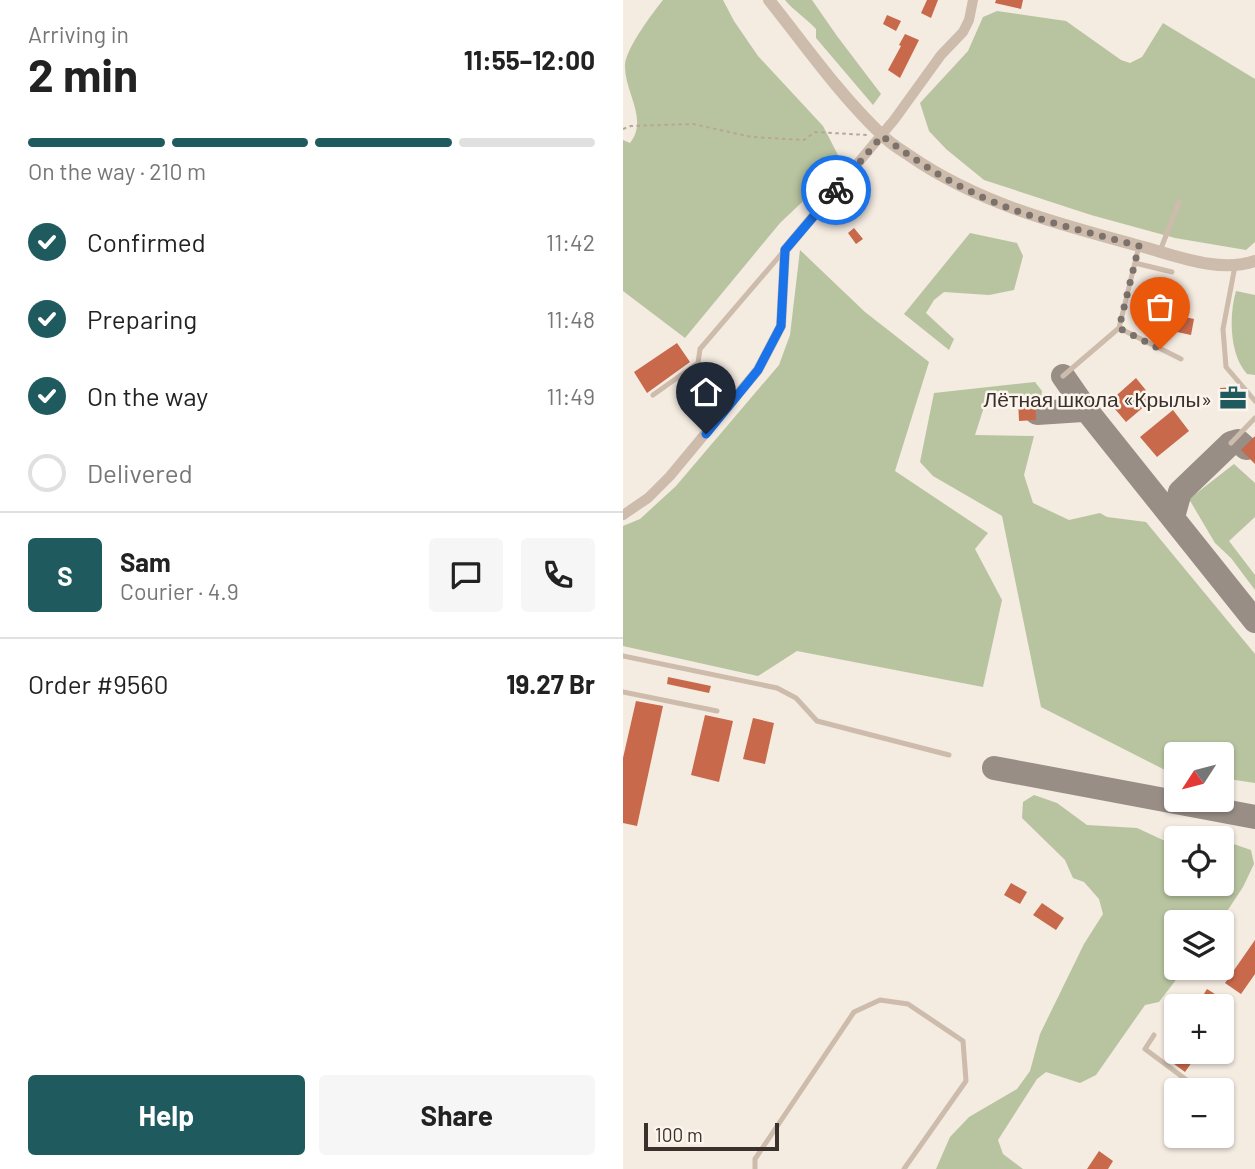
<!DOCTYPE html>
<html lang="en">
<head>
<meta charset="utf-8">
<style>
  body { margin:0; font-family:Barlow,sans-serif; background:#f6f6f6; color:#222; height:100vh; display:flex; flex-direction:column; font-size:26px; white-space:nowrap }
  * { box-sizing:border-box; margin:0 }
  p { font-size:23px; color:#767676 }
  .icon { flex:none; width:38px; height:38px; fill:none; stroke:currentColor; stroke-width:2; stroke-linecap:round; stroke-linejoin:round }
  .map { position:relative; flex:1; overflow:hidden }
  .drawer { display:flex; flex-direction:column; background:#fff; width:623px }
  .drawer>* { flex:none }
  .needle { width:46px; rotate:234deg }
  .buttons { position:absolute; left:541px; top:742px; display:grid; gap:14px }
  .buttons a { display:grid; place-items:center; width:70px; height:70px; border-radius:7px; background:#fff; box-shadow:0 2px 5px #0004; font-size:35px }
  .scale { position:absolute; left:21px; bottom:18px; width:135px; box-sizing:border-box; padding-left:7px; border:4px solid #3b302b; border-top:0; font-size:19px; line-height:24px; white-space:nowrap; color:#3b302b; -webkit-text-stroke:5px #fbf5ee; paint-order:stroke }
  .pin { position:absolute; display:grid; place-items:center; width:60px; height:60px; color:#fff; margin:-72px -30px; border-radius:50% 50% 50% 0; rotate:-45deg; box-shadow:0 0 7px #0007 }
  .pin .icon { rotate:45deg }
  .courier { position:absolute; display:grid; place-items:center; width:70px; height:70px; margin:-35px; border:5px solid #1a73e8; border-radius:50%; background:#fff; color:#222; box-shadow:0 2px 9px #0007 }
  .overview em { font-style:normal; font-weight:700 }
  .overview div { display:flex; flex-direction:column-reverse }
  .overview { display:flex; align-items:center; justify-content:space-between; height:119px; padding:0 28px }
  h1 { font-size:46px; font-weight:700; line-height:52px }
  .bar { display:grid; grid-template-columns:repeat(4,1fr); gap:10px 7px; align-content:center; height:84px; padding:0 28px }
  .bar i { height:9px; border-radius:5px; background:#e0e0e0 }
  .bar .current { background:#1f5a5e }
  .bar p { grid-column:span 4 }
  .line { display:flex; align-items:center; gap:18px; padding:0 28px; border-top:2px solid #e0e0e0 }
  .line div { flex:1 }
  .round { display:grid; place-items:center; flex:none; width:74px; height:74px; border-radius:7px; background:#f6f6f6 }
  ol { padding:0 28px; list-style:none }
  li { display:flex; align-items:center; gap:21px; height:77px }
  li p { margin-inline-start:auto }
  li .icon { padding:7px; border-radius:50%; background:#1f5a5e; color:#fff; stroke-width:4 }
  li:last-child { color:#767676 }
  li i { width:38px; height:38px; border:4px solid #e0e0e0; border-radius:50% }
  .cta { display:flex; gap:14px; margin-top:auto; padding:14px 28px }
  .cta a { flex:1; height:80px; border-radius:7px; background:#1f5a5e; color:#fff; font-size:28px; font-weight:700; line-height:80px; text-align:center }
  .cta a+a { background:#f6f6f6; color:#222 }
  main { display:flex; flex:1; min-height:0 }
  .map>svg:first-child { display:block }
  .green { fill:#b8c4a0 }
  .lines { fill:none; stroke-linecap:round; stroke-linejoin:round }
  .taxiway { stroke:#988e86; stroke-width:24 }
  .building { fill:#c8694b }
  .path { stroke:#b9a596; stroke-width:2; stroke-dasharray:3.5 3.5; stroke-linecap:butt }
  .service { stroke:#cdbbac; stroke-width:5 }
  .minor { stroke:#cdbbac; stroke-width:10 }
  .tertiary { stroke:#cdbbac; stroke-width:12 }
  .done { stroke:#7c716b; stroke-width:7; stroke-dasharray:0 12.6 }
  .route { stroke:#1a73e8; stroke-width:9 }
  .labels { text-anchor:middle; dominant-baseline:central; stroke-width:5; stroke-linejoin:round; paint-order:stroke }
  .poi-label { font-size:21px; fill:#3b302b; stroke:#fbf5ee; text-anchor:end }
</style>
</head>
<body>
<main>
<section class="drawer">
<div class="overview"><div><h1>2 min</h1><p>Arriving in</p></div><em>11:55–12:00</em></div>
<div class="bar"><i class="current"></i><i class="current"></i><i class="current"></i><i></i><p>On the way · 210 m</p></div>
<ol>
<li><svg class="icon" aria-label="check" viewBox="0 0 24 24"><path d="M5 12l5 5 9-10"/></svg>Confirmed<p>11:42</p></li>
<li><svg class="icon" aria-label="check" viewBox="0 0 24 24"><path d="M5 12l5 5 9-10"/></svg>Preparing<p>11:48</p></li>
<li><svg class="icon" aria-label="check" viewBox="0 0 24 24"><path d="M5 12l5 5 9-10"/></svg>On the way<p>11:49</p></li>
<li><i></i>Delivered</li>
</ol>
<div class="line" style="height:126px"><b class="round" style="background:#1f5a5e;color:#fff">S</b><div><b>Sam</b><p>Courier · 4.9</p></div><a class="round"><svg class="icon" aria-label="chat" viewBox="0 0 24 24"><path d="M4 5h16v11H9l-5 4z"/></svg></a><a class="round"><svg class="icon" aria-label="phone" viewBox="0 0 24 24"><path d="M5 4h4l2 5-3 2q2 4 5 5l2-3 5 2v4C11 20 4 13 5 4z"/></svg></a></div>
<div class="line" style="height:91px"><div>Order #9560</div><b>19.27 Br</b></div>
<div class="cta"><a>Help</a><a>Share</a></div>
</section>
<div class="map">
<svg width="632" height="1169" viewBox="0 0 632 1169">
  <rect width="100%" height="100%" fill="#f4ebe1"/>
  <path class="green" d="M40,0H100L111,21L135,56L200,126L216,157L214,169L157,223L62,338L0,291V140L7,143C26,119 1,92 2,65C3,48 29,14 40,0Z
    M162,0H189L214,36L258,94L250,105L193,38V29C183,18 171,11 162,0Z
    M374,11L443,21L498,60L507,63L519,57L540,23L632,79V242L623,250L552,238L468,215L361,180L323,149L306,131L297,103L345,51L360,17Z
    M347,233L394,243L400,256L391,290L366,295L321,292L311,300L303,313L331,339L326,350L281,314Z
    M177,250L242,312L306,362L272,471L365,533L352,549L379,600L360,687L174,651L135,676L0,646V526L17,519L53,486L156,365L167,335Z
    M613,291L632,295V375L624,374C606,354 606,315 613,291Z
    M412,382L419,391L418,398L368,400L361,407L352,435L411,436L401,475L410,503L446,520L477,513L484,517L523,522L632,654V783L599,778L598,754H553V772L544,771L418,707L379,516L310,476L297,462L311,393Z
    M611,464L632,483V517L606,541L632,575V590L608,558L592,543L566,499Z
    M411,795L434,803L464,825L514,828L540,840L553,841V884H598L599,840L628,850L631,864L620,887L597,922H553V968H562L536,1002L522,1005L473,1075L457,1083L423,1072L414,1079L375,1140L380,1154L400,1169H313L327,1137L346,1117L394,1089L407,1071L417,1034L461,944L480,914L476,899L461,882L450,878L442,860L399,818L400,802Z"/>
  <g class="lines">
    <path class="taxiway" d="M440,376L465,412L632,621
      M414,413L460,410L465,412
      M550,517L557,492L608,443L615,441L623,448
      M371,768L632,817"/>
  </g>
  <path class="building" d="M304,0H315L308,18L298,13Z
    M373,0H400L398,9L372,3Z
    M264,15L278,21L273,31L260,24Z
    M282,34L296,40L277,78L265,70L278,46L276,45Z
    M231,228L240,239L233,244L225,233Z
    M530,310L571,319L568,335L526,326Z
    M54,343L67,362L24,393L11,372Z
    M74,370L81,380L73,384L67,375Z
    M513,378L530,399L503,422L486,402Z
    M614,387L615,409H598L597,388Z
    M412,398L413,420L396,421L395,399Z
    M550,410L566,431L534,457L517,437Z
    M632,436V464L618,450Z
    M45,677L88,686L86,693L44,684Z
    M13,701L40,706L14,826L0,823V758Z
    M82,715L110,721L96,782L68,775Z
    M130,718L151,723L142,764L120,759Z
    M388,883L404,892L397,904L381,895Z
    M419,903L441,918L433,930L410,915Z
    M632,940V974L618,994L602,983Z
    M584,989L611,1006H607L598,1019V1006H579L583,1000L579,997Z
    M548,1052H576L562,1072L543,1058Z
    M476,1151L490,1161L485,1169H464Z"/>
  <g class="lines">
    <path class="path" d="M0,129L8,126L70,124L129,137L181,140L192,132L244,135"/>
    <path class="service" d="M537,251L556,202
      M512,263L549,272
      M612,266L600,329L603,367L632,401
      M496,328L558,359
      M440,376L496,328L516,246
      M30,395L75,363L77,349L160,252
      M608,443L632,418
      M0,656L154,688L173,698L194,721L326,755
      M0,692L94,711
      M531,1035L522,1049L577,1090
      M132,1169V1159L231,1012L257,1000L285,1004L340,1041L343,1081L281,1169"/>
    <path class="minor" d="M0,515L25,498L47,476L135,370L158,326L162,250L271,120L318,55L340,32L346,20L350,0"/>
    <path class="tertiary" d="M146,0C182,45 216,94 258,134C266,143 278,150 287,156C355,203 435,224 513,245C550,254 594,274 632,261"/>
  </g>
  <g class="lines">
    <path class="done" d="M213,190L259,136C288,157 318,178 351,193C399,217 464,232 516,246L496,328L537,349"/>
    <path class="route" d="M83,434L135,370L158,326L162,250L213,190"/>
  </g>
  <defs>
    <symbol id="office-bare" viewBox="-9 -9 18 18"><path d="M-6-3h4V-5.5h4V-3h4V5H-6ZM-1-4.5V-3h2v-1.5ZM-6 0V1H6V0Z" fill="#1f5a5e" stroke="#fbf5ee" stroke-width="2.5" paint-order="stroke"/></symbol>
  </defs>
  <g fill-rule="evenodd">
    <use href="#office-bare" x="591" y="379" width="38" height="38"/>
  </g>
  <g class="labels">
    <g class="poi-label">
      <text x="589" y="398">Лётная школа «Крылы»</text>
    </g>
  </g>
</svg>
<div class="buttons">
<a><svg class="needle" viewBox="-14 -14 28 28"><path d="M0-13l5 13h-10z" fill="#e53935"/><path d="M0 13l5-13h-10z" fill="#767676"/></svg></a>
<a><svg class="icon" aria-label="locate" viewBox="0 0 24 24"><circle cx="12" cy="12" r="6"/><path d="M12 2v4M12 18v4M2 12h4M18 12h4"/></svg></a>
<a><svg class="icon" aria-label="layers" viewBox="0 0 24 24"><path d="M12 4l9 5-9 5-9-5zM3 14l9 5 9-5"/></svg></a>
<a>+</a>
<a>−</a>
</div>
<div class="scale">100 m</div>
<div class="pin" style="left:537px;top:349px;background:#ea580c"><svg class="icon" aria-label="bag" viewBox="0 0 24 24"><path d="M5 8h14l-1 12H6zM9 8a3 3 0 0 1 6 0"/></svg></div>
<div class="pin" style="left:83px;top:434px;background:#1f2937"><svg class="icon" aria-label="home" viewBox="0 0 24 24"><path d="M3 11l9-7 9 7M6 9v11h12V9"/></svg></div>
<div class="courier" style="left:213px;top:190px"><svg class="icon" aria-label="bike" viewBox="0 0 24 24"><circle cx="6" cy="16" r="4"/><circle cx="18" cy="16" r="4"/><path d="M6 16l4-8h5l3 8M10 8l3 8H6M13 5h3"/></svg></div>
</div>
</main>
</body>
</html>
